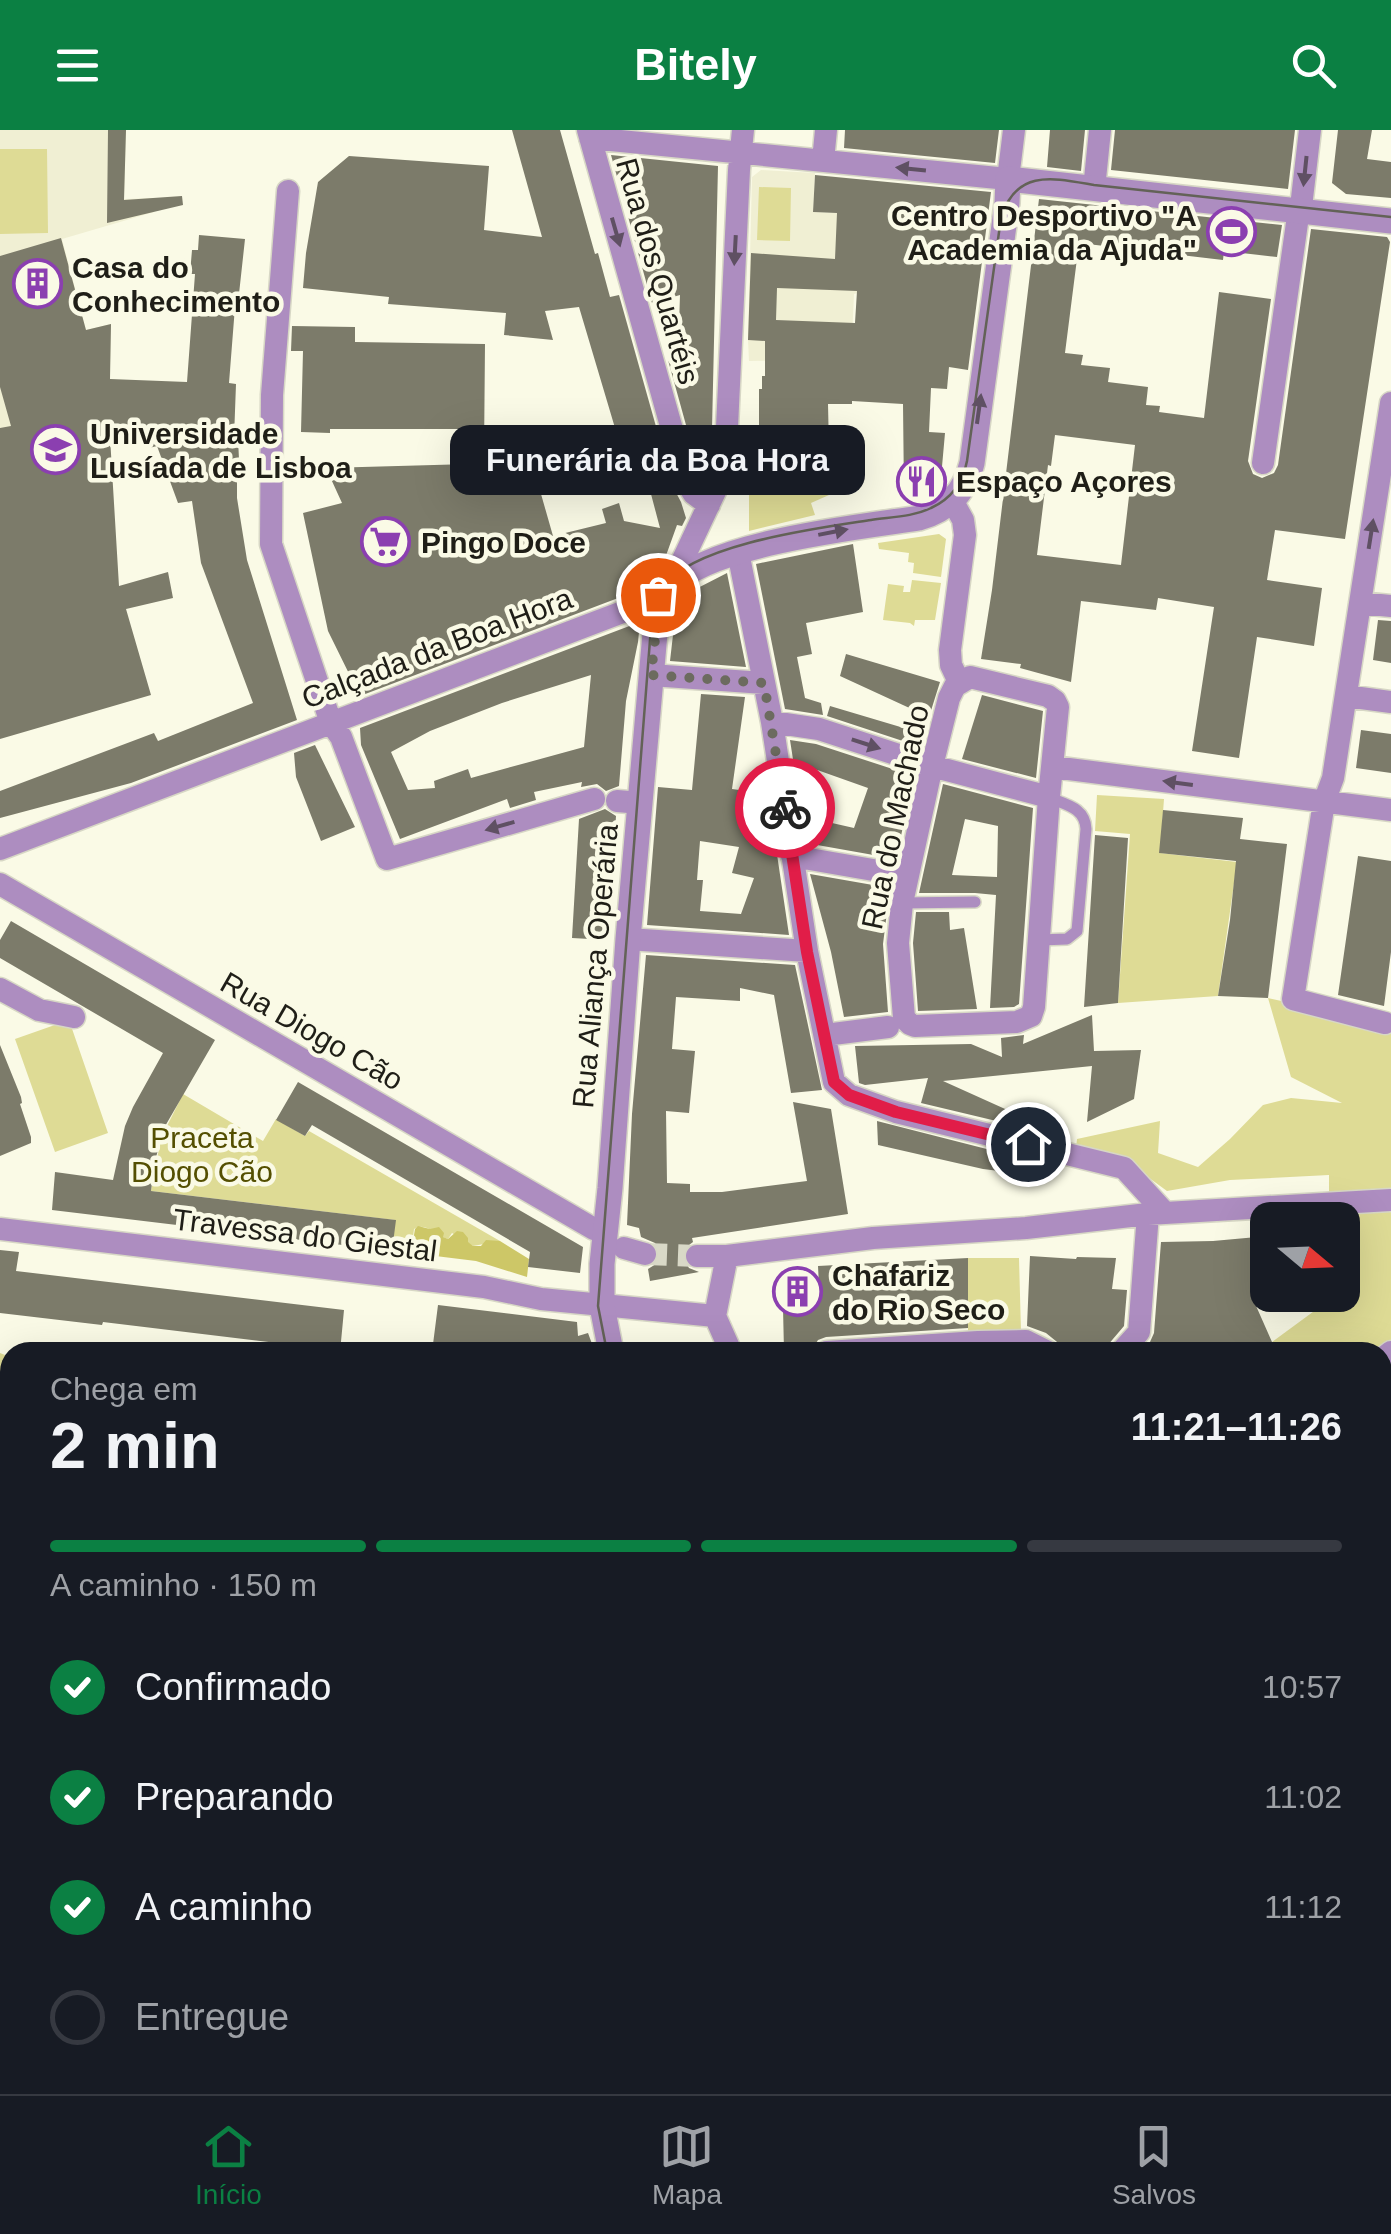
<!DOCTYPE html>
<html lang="pt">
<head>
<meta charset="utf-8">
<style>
  body { margin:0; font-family:Helvetica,sans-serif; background:#242831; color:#f1f3f6; height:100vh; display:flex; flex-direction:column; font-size:38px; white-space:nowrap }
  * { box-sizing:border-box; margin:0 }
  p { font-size:32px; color:#9ea1a6 }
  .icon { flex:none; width:55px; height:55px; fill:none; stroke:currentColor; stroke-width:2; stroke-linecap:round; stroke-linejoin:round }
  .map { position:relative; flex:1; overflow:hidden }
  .drawer { position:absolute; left:0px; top:1212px; width:1392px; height:752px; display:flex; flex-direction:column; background:#171b24; border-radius:30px 30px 0 0; box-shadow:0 10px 40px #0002 }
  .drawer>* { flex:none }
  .needle { width:65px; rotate:109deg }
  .fabs { position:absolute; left:1250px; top:1072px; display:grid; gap:20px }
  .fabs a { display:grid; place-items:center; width:110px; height:110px; border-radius:20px; background:#171b24; box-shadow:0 10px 40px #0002; font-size:50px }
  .pin { position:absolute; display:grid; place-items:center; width:85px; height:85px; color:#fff; margin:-42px; border:5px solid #fff; border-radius:50%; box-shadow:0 2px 10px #0007 }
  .courier { position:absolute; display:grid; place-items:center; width:100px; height:100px; margin:-50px; border:8px solid #e11d48; border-radius:50%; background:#fff; color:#222; box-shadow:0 2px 12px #0007 }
  .bubble { position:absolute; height:70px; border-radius:20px; background:#171b24; box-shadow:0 10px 40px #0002; font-size:32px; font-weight:600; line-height:70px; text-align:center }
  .overview em { font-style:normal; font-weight:600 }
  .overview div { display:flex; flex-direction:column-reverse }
  .overview { display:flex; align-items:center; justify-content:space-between; height:170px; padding:0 50px }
  h1 { font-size:65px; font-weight:600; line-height:75px }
  .bar { display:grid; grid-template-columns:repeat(4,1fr); gap:15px 10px; align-content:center; height:120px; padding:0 50px }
  .bar i { height:12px; border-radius:8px; background:#363941 }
  .bar .current { background:#0b8043 }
  .bar p { grid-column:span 4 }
  ol { padding:0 50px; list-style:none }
  li { display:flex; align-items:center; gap:30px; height:110px }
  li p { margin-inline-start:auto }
  li .icon { padding:10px; border-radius:50%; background:#0b8043; color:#fff; stroke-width:4 }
  li:last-child { color:#9ea1a6 }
  li i { width:55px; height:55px; border:5px solid #363941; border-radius:50% }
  header { display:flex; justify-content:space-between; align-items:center; height:130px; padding:0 50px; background:#0b8043; color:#fff; font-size:45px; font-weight:600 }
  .dock { display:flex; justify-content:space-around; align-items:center; height:140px; border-top:2px solid #363941; background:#171b24; font-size:28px; color:#9ea1a6 }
  .dock a { display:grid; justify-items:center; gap:5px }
  .dock .current { color:#0b8043 }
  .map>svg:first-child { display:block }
  .built { fill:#f0efd3 }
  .green { fill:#dedb95 }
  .forest { fill:#cdc767 }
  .building { fill:#7c7b6a; fill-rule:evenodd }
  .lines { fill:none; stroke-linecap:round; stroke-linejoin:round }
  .minor-tunnel { stroke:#d9d9c7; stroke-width:22; stroke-dasharray:22 11; stroke-linecap:butt }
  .service-casing { stroke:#d7d7c5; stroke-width:14 }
  .minor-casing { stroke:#d7d7c5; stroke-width:25 }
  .tertiary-casing { stroke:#d7d7c5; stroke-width:28 }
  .service { stroke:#ad8dc0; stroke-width:11 }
  .minor { stroke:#ad8dc0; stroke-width:22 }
  .tertiary { stroke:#ad8dc0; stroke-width:25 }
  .tram { stroke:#636257; stroke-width:2.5 }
  .oneway { fill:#5f5063 }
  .done { stroke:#6c6b5f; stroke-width:10; stroke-dasharray:0 18 }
  .route { stroke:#e11d48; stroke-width:12 }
  .labels { text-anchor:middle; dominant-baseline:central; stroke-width:9; stroke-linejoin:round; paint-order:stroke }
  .poi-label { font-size:30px; font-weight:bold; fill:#1f1e17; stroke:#fafae6; text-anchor:start }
  .street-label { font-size:30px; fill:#1f1e17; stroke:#fafae6 }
  .park-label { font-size:30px; fill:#544f01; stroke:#fafae6 }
</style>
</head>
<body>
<header><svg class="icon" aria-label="menu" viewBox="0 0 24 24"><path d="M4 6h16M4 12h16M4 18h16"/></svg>Bitely<svg class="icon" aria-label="search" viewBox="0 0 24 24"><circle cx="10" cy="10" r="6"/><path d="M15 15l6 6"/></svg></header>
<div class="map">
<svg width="1391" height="1964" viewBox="0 0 1391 1964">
  <rect width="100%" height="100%" fill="#fafae6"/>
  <path class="built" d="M0,0H126L124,69L156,68L154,82L62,109L86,200L111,194L109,280L0,512Z
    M761,40L815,43L813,82L860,84L858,163L854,164L851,230L749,231L748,210L752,47Z
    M10,1313V1752L0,1747V1316Z"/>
  <path class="green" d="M0,19H47L48,103L0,104Z
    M759,57L791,58L790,111L757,110Z
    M756,324L757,329H766L767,333L800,332L804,338H810V341L816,342V345H822L823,349H829V365L811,373L815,385L749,401V325Z
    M939,404L946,409L941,447L913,443L914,433L908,432L909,423L879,419L878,413Z
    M912,450L941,453L935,490H915L914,496L910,493L883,490L888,454L904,456L903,462H910Z
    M1097,665L1164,669L1160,723L1237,732L1218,866L1118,873L1130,704L1095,701Z
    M1268,868L1391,895V1351L1383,1354L1382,1222H1238L1244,1217L1272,1212L1336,1165H1342V1090H1329V1045L1230,1050L1167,1061L1130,1034L1076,1018L1077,1009L1160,991L1158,1023L1198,1037L1230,1009L1263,975L1291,968L1342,973L1291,947Z
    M69,890L108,1003L55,1022L15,909Z
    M183,964L263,1011L276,989L305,1006L309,1001L500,1111L473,1116L452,1103L448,1109C436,1106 426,1091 414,1099L411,1123L392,1121L395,1090L151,1061L161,1008Z
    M968,1128H1019L1021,1202L968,1206Z
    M0,1223L10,1227V1313L0,1316Z
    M43,1955H340L343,1964H47Z"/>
  <path class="forest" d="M418,1096L430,1099L439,1097L444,1103L443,1107L448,1109L457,1101L463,1102L468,1108V1112L473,1116H481L486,1110L500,1111L529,1129L527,1147L476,1131L411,1123L415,1099Z"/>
  <path class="building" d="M108,0H126L124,70L182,66L183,75L107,93Z
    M512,0H560L595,124L598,123L610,167L619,165L673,357L681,372L686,388L682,396L677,395L659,445L634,462L360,566L328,501L303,383L342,373L326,338L470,334L460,299H330V303L301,302L303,221H291L292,196L355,197V212L485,214L484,324L529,322L553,406L606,393L602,379L619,373L624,391L660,398L647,349L629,354L616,308H618L579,177L545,181L553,210L504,205L506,183L388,174L389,167L303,158L306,123L318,52L349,26L489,36L484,100L542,107Z
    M845,0H999L995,33L844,18Z
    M1050,0H1085L1081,41L1047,37Z
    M1115,0H1295L1288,59L1111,40Z
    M1338,0H1372L1367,29L1391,32V68L1346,64L1332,53Z
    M611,25L718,36L712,299L708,332L696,331L668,230L678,228L680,165L652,173Z
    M815,45L991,62L968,240L949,237L947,259L931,258L929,302L945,303L940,359L904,364L903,274L852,271V274H828L829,319L810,320V323L783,324L782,313L764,314V299H759V259H762V246H765V211L748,210L751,123L835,129L837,83L813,82ZM777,158L857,161L855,193L776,190Z
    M1039,69L1282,95L1277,127L1224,121L1223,130L1079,113L1065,223L1083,225L1081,235L1110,238L1108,252L1148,257L1146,275L1160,276L1159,282L1204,288L1219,162L1271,169L1248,331L1253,344L1262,348L1274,343L1278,335L1311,99L1387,107L1390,112L1345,409L1275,400L1267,450L1322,458L1314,516L1257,507L1239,628L1192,621L1214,477L1158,468L1156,480L1081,471L1071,552L1020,538L1021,534L981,529L992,460ZM1055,305L1135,315L1121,435L1037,425L1048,335L1051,336Z
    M199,105L245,109L239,164H236L229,253L236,254L234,308H238L240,351L237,352V368L247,430L297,590L131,653L0,688V661L154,603L158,611L253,573L201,433L192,371L178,373L157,316L149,318L148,306L110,307L119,456L168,442L173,468L126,479L151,565L0,609V298L11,296L0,257V126L61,108L86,200L111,194L110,249L187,252L195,144H190L192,120H198Z
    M853,414L863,482L806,493L812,524L797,527L805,568L821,573L823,585L785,579L756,434Z
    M727,443L746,537L670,531L676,479L678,473L690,462Z
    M1378,490L1391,491V533L1373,530Z
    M640,492L638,512L626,571L619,656L606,661L597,654L581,657L582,652L534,662L536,670L510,678L507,669L400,709L361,615L360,598ZM591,545L584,617L471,648L468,639L434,651L435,658L408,660L391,622L430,601L502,573Z
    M846,524L940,552L929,587L840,546Z
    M701,564L745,567L732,659L768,664L789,805L647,795L658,657L692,660ZM700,711L739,717L732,743L754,748L741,784L700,781L703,750H697Z
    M982,565L1043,581L1036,648L962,629Z
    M830,576L924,604L921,617L827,586Z
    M1361,600L1391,604V643L1356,638Z
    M790,610L816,614L914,646L896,729L806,713ZM806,636L868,658L854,698L810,688Z
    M315,615L355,697L321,711L296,647L294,623Z
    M943,654L1033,678L1019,874L1014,877L990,878L996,765L975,763H919ZM965,689L998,696L997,747L952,745Z
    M605,679L616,686L608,810L572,808L579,689Z
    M1163,680L1243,688L1240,709L1287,714L1268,868L1218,866L1230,790L1236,731L1159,723Z
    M1095,705L1128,708L1118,873L1084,877Z
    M1358,726L1391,731V822L1384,876L1338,865Z
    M810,744L890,758L883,814L888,882L844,887L831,822Z
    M916,782H949L950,800L964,798L977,879L918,881L913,813Z
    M11,791L215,910L164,998L155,1031L151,1061L396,1090L392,1121L52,1080L55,1042L113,1050L125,996L133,977L163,923L0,828V810Z
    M646,825L795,835L822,960L791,963L774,865L740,858V871L676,867L672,919L695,921L689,983L666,981L667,1053L690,1054V1062H722L807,1051L793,972L831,979L848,1084L692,1108L693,1112L685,1118L682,1127L689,1138L699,1142L650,1151L648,1139L656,1134L660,1127L659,1119L655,1113L641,1107L639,1098L627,1095L632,984Z
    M1092,885L1094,921L1141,920L1134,969L1087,992L1092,936L943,951L1014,983L1009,994L921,973L928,948L865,955L859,953L855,916L971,914L1002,927L1001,908L1024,905L1023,914Z
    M0,915L21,967L22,973L20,974L31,1007V1013L0,1026Z
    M298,952L583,1117L580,1143L528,1137L530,1122L312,995L305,1006L276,990Z
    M877,991L1014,1026L1015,1043L983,1039L878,1015Z
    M1268,1106V1147L1261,1152L1253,1169L1272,1212L1216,1222H1141L1150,1212L1154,1203L1161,1112L1213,1111Z
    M0,1120L19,1122L16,1141L344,1180L340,1222H302V1216L103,1192L102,1195L0,1183Z
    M1030,1126L1076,1129L1077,1127L1116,1128L1112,1159L1127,1160L1124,1196L1107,1216H1062L1046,1203L1027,1196Z
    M968,1128V1198L826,1207L818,1210L813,1218L784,1221L783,1178L795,1177L792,1159L819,1156L818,1136Z
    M438,1175L577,1192L578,1206L588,1203L595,1222H432Z"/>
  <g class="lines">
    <path class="minor-tunnel" d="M645,1124L697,1126"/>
    <defs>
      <path id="service" d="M902,773L975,772
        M1040,810L1067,809L1077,801L1086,699C1085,678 1067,675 1050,668
        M83,1955L86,1964
        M194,1955L197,1964"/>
      <path id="minor" d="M588,0L687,353L694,364L709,375
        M590,8L1008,49L1014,0
        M823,31L826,0
        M1094,59L1100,0
        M288,61L272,265L271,414L331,593L341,607L387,729L594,669
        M1263,333L1298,86L1301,77L1310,0
        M952,370L963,390L965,405L950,520L951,535L959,552
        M738,422L772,592L807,821L834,952L849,965L896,982L1124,1038L1165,1083
        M1360,473L1391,476
        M651,545L764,553
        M970,547L1048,566L1055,571L1058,577L1049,667L1034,877L1031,886L1017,892L915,896L910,894L904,888L898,813L902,773L932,636L949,568L955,556Z
        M1346,566L1391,572
        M772,592L819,599L932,636L1049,667
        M1053,637L1391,680
        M617,671L641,673
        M0,719L641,475L670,457L719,353L726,319L739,40L743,0
        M792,726L908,746
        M0,754L594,1099
        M628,809L807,821
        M0,859L39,880L74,887
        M1385,893L1293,869L1324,672L1333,648L1391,273
        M825,905L888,897
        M0,1099L484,1157L541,1169L715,1186
        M624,1118L645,1124
        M697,1126H727
        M715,1186L727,1126L873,1108L1026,1098L1148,1084L1391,1070
        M715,1186L731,1222
        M827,1222L978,1212L1026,1211L1048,1222
        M1121,1222L1139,1202L1148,1084
        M1382,1229L1391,1222
        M1382,1389L1391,1386
        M1382,1410L1391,1432
        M1382,1550L1388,1563L1391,1562
        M1382,1664L1391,1661
        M1382,1916L1391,1938
        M0,1928L10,1955
        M556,1955L558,1964
        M1274,1955L1288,1964
        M1359,1955L1363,1964
        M844,1964L851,1955
        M1218,1964L1220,1955"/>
      <path id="tertiary" d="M611,1222L602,1176V1134L610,1058L628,809L656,492C658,480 661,466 670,457C708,413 860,397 919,388C948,380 965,362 972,333L1007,73L1008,49L1391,91
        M782,1955L784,1964"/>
    </defs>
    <use href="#service" class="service-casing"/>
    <use href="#minor" class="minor-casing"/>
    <use href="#tertiary" class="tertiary-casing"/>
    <use href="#service" class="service"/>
    <use href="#minor" class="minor"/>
    <use href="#tertiary" class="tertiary"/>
    <path class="tram" d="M607,1222L598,1176L650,510C652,492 652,474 662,458C692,414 819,398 871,390C890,387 913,387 931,378C951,369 963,352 967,331L1001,88C1016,38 1054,48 1094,55L1391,87
      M777,1955L779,1964"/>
  </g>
  <defs><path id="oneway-solid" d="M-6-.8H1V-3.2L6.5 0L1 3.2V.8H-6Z" transform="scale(2.5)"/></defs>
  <g class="oneway">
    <use href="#oneway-solid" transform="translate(911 39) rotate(-174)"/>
    <use href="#oneway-solid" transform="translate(1305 41) rotate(96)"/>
    <use href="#oneway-solid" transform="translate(616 102) rotate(74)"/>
    <use href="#oneway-solid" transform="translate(735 120) rotate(93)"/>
    <use href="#oneway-solid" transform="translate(979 279) rotate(-82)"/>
    <use href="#oneway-solid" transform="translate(833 402) rotate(-11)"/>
    <use href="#oneway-solid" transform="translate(1371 404) rotate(-81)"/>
    <use href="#oneway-solid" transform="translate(866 614) rotate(18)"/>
    <use href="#oneway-solid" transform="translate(1178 653) rotate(-172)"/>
    <use href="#oneway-solid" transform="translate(500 696) rotate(164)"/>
  </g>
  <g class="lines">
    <path class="done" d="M658,465L670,457L658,482L651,545L764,553L785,678"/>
    <path class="route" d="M785,678L807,822L834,952L849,965L896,982L1028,1014"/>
  </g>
  <defs>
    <symbol id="stadium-ring" viewBox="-11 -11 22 22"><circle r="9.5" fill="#fafae6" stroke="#8b3fb0" stroke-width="1.5"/><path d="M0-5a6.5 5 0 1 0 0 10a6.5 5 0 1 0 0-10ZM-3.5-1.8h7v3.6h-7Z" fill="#8b3fb0"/></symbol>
    <symbol id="building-ring" viewBox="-11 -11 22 22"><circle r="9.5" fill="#fafae6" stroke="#8b3fb0" stroke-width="1.5"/><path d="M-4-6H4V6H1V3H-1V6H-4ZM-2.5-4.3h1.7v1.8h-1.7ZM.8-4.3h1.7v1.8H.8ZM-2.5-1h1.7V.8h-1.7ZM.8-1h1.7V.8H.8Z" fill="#8b3fb0"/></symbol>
    <symbol id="university-ring" viewBox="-11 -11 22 22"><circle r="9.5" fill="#fafae6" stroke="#8b3fb0" stroke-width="1.5"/><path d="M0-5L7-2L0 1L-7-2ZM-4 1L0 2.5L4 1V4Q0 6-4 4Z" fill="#8b3fb0"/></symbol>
    <symbol id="restaurant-ring" viewBox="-11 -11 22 22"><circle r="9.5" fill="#fafae6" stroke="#8b3fb0" stroke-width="1.5"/><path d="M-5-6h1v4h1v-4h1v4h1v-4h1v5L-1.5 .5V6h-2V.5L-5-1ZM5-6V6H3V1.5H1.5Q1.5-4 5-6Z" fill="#8b3fb0"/></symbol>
    <symbol id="supermarket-ring" viewBox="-11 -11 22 22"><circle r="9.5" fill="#fafae6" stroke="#8b3fb0" stroke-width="1.5"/><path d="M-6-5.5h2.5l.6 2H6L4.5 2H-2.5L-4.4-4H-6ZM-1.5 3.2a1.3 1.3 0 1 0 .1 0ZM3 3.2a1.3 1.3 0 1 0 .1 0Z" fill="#8b3fb0"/></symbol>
  </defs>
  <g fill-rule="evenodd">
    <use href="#stadium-ring" x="1204" y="74" width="55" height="55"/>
    <use href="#building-ring" x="10" y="126" width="55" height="55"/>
    <use href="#university-ring" x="28" y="292" width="55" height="55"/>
    <use href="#restaurant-ring" x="894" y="324" width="55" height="55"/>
    <use href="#supermarket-ring" x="358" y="384" width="55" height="55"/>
    <use href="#building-ring" x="770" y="1134" width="55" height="55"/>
  </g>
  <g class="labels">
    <g class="poi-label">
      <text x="1197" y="85" text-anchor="end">Centro Desportivo "A<tspan x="1197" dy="34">Academia da Ajuda"</tspan></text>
      <text x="72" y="137">Casa do<tspan x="72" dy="34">Conhecimento</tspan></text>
      <text x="90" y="303">Universidade<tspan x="90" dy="34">Lusíada de Lisboa</tspan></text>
      <text x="956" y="351">Espaço Açores</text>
      <text x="421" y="412">Pingo Doce</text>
      <text x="832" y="1145">Chafariz<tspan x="832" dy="34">do Rio Seco</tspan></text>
    </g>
    <g class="street-label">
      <text transform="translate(658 141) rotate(74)">Rua dos Quartéis</text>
      <text transform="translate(437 518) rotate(-21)">Calçada da Boa Hora</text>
      <text transform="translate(895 687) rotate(-78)">Rua do Machado</text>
      <text transform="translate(595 836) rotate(-85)">Rua Aliança Operária</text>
      <text transform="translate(312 901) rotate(30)">Rua Diogo Cão</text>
      <text transform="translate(305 1105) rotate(7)">Travessa do Giestal</text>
    </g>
    <g class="park-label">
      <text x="202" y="1007">Praceta<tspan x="202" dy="34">Diogo Cão</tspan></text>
    </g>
  </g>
</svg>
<div class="fabs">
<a><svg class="needle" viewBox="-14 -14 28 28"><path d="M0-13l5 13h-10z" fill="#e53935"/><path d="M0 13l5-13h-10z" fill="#9ea1a6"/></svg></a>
</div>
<div class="pin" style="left:658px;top:465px;background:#ea580c"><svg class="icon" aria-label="bag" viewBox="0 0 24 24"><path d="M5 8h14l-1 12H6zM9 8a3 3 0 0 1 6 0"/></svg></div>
<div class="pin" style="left:1028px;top:1014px;background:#1f2937"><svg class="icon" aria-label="home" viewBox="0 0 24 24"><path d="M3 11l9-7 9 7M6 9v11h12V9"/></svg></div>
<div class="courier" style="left:785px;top:678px"><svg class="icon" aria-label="bike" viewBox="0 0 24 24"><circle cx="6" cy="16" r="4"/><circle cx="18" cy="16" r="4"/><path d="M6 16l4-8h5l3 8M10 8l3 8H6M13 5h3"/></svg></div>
<div class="bubble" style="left:450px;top:295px;width:415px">Funerária da Boa Hora</div>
<section class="drawer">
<div class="overview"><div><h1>2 min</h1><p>Chega em</p></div><em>11:21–11:26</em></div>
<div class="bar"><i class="current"></i><i class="current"></i><i class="current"></i><i></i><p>A caminho · 150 m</p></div>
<ol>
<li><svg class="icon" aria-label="check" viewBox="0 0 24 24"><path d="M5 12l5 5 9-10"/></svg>Confirmado<p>10:57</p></li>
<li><svg class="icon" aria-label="check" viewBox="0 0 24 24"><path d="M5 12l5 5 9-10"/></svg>Preparando<p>11:02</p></li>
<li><svg class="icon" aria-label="check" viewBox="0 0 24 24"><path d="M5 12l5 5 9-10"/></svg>A caminho<p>11:12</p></li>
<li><i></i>Entregue</li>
</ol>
</section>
</div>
<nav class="dock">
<a class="current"><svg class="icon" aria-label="home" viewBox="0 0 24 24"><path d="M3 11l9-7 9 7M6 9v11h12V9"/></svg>Início</a>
<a><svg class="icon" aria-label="map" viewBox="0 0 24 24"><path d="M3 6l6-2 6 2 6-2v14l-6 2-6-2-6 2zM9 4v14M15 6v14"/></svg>Mapa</a>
<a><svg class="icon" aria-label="saved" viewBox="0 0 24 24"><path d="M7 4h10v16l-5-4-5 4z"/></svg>Salvos</a>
</nav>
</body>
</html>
